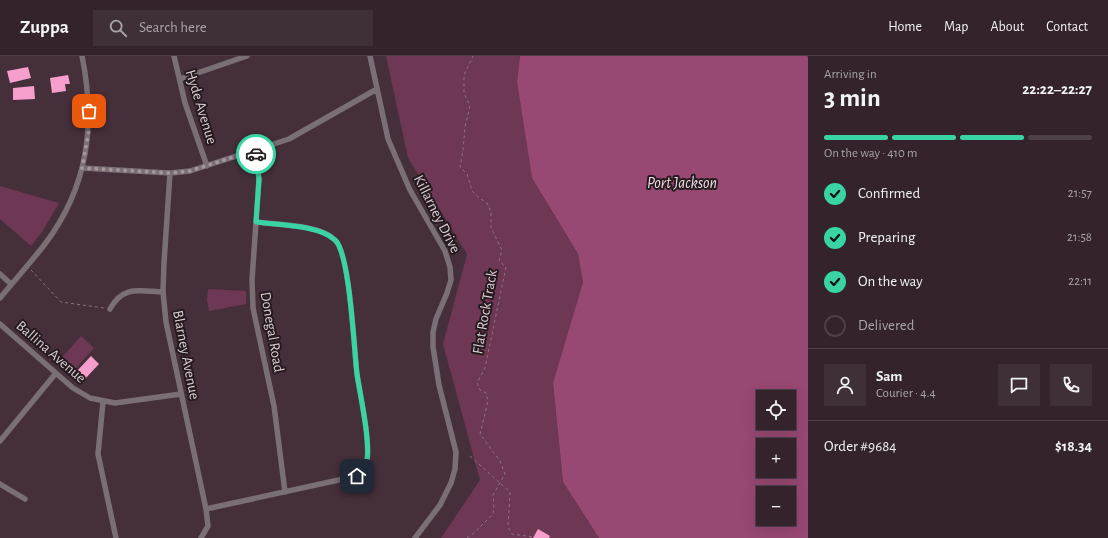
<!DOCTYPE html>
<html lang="en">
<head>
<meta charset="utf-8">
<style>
  body { margin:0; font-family:"Alegreya Sans",sans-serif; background:#3f2f38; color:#f1f3f6; height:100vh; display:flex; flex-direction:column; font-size:15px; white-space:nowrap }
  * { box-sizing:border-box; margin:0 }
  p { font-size:13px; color:#a9a4a9 }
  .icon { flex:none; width:22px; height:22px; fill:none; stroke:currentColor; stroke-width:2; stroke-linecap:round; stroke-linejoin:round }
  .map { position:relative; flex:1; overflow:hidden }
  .panel { display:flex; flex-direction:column; background:#34232c; width:300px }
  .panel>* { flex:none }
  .controls { position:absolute; left:756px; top:334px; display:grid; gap:8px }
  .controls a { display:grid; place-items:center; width:40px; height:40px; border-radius:0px; background:#34232c; box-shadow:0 4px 16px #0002,0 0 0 1px #4e4048; font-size:20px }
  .pin { position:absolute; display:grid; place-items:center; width:34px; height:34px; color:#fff; margin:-17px; border-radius:8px; box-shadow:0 2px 6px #0006 }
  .courier { position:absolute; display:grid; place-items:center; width:40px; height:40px; margin:-20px; border:3px solid #38d4a6; border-radius:50%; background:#fff; color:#222; box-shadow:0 1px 5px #0007 }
  .summary em { font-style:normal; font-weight:700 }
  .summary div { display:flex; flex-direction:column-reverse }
  .summary { display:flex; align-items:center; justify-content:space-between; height:68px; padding:0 16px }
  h1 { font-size:26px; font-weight:700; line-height:30px }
  .bar { display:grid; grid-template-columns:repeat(4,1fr); gap:6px 4px; align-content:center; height:48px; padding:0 16px }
  .bar i { height:5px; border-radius:3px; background:#4e4048 }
  .bar .current { background:#38d4a6 }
  .bar p { grid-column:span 4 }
  .line { display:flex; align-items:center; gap:10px; padding:0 16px; border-top:1px solid #4e4048 }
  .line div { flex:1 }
  .round { display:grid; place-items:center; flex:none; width:42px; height:42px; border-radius:0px; background:#3f2f38 }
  ol { padding:0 16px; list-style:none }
  li { display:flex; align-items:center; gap:12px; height:44px }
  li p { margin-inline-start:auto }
  li .icon { padding:4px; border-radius:50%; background:#38d4a6; color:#111; stroke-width:4 }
  li:last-child { color:#a9a4a9 }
  li i { width:22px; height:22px; border:2px solid #4e4048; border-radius:50% }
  header { display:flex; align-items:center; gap:24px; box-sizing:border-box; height:56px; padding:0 20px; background:#34232c; border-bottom:1px solid #4e4048 }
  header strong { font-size:19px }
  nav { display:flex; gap:22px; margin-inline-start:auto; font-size:14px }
  .search { width:280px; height:36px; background:#3f2f38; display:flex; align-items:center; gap:10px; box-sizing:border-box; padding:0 14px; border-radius:0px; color:#a9a4a9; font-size:15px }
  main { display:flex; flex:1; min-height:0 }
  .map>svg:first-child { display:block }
  .green { fill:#6e3754 }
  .water { fill:#974873; fill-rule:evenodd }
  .building { fill:#f79fcc }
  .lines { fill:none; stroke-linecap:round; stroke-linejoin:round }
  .path { stroke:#89767f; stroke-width:1; stroke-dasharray:3 3; stroke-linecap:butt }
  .street { stroke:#7a6f74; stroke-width:5.5 }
  .done { stroke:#a6969d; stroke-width:4; stroke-dasharray:0 7.2 }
  .route { stroke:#38d4a6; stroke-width:5 }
  .labels { text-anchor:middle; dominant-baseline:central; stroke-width:4; stroke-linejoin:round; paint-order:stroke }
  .street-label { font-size:15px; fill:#dbcdd3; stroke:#251b1f }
  .water-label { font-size:16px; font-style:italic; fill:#f2dbe6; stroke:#251b1f }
</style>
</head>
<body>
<header>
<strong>Zuppa</strong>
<div class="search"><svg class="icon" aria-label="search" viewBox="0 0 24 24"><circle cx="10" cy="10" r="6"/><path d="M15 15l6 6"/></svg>Search here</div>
<nav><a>Home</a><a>Map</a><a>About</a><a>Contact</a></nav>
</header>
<main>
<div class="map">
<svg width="808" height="482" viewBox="0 0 808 482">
  <rect width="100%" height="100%" fill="#452f3a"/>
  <path class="green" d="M386,0H520L517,26L532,122L578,198L583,226L553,328L563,426L599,482H441L480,424L443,288L467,198L408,102Z
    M0,130L59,147L42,176L31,190L0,163Z
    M208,233L246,235V248L209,255L207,244Z
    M81,280L94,292L70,319L56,308Z"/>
  <path class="water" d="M520,0H807L808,1V482H599L563,426L553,327L583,226L578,198L532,122L517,26ZM763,341H789V367H763ZM763,389H789V415H763ZM763,437H789V463H763Z"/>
  <path class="building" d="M28,11L31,22L10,27L7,15Z
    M68,19L70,28H65L66,35L52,37L50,22Z
    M34,30L35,43L13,44V32Z
    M91,300L99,308L84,324L76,316Z
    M538,473L550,480L549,482H533Z"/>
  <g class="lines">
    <path class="path" d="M31,214L61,246L104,252
      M470,400L510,436L508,471L512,478L533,481L530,482
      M467,482L474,477L493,458L494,452L493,439L505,418L500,405L480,378L488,345L486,337L480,334L477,327L485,312L506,211L499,205L502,194L491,172V156L487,147L479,142L472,135L467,118L460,111L463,94L465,71L470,50L464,37V19L473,0"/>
    <path class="street" d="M174,0L185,47L207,110
      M370,0L388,83L410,134L445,195L450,211L451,224L447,237L436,263L433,276V291L439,329L456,396L455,413L451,427L440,449L415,482
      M180,23L247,0
      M255,95L259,123L252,224L253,252L274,350L285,436
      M82,112L170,117L190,115L289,83L377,33
      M170,117L164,207L163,236L166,266L206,453L208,470L201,482
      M0,218L11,228
      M0,242C15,224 31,206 45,188C88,131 96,69 82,0
      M110,253C123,229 139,235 163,236
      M0,268L73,332L90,342L115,347L181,338
      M103,346L98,398L116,482
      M0,385L56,317
      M0,428L25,443
      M206,453L357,420C359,417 365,413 366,409C372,391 360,339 357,318C354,294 350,197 335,184C319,168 278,169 256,166"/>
  </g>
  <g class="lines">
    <path class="done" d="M89,55V74L82,112L170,117L190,115L255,94L256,98"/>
    <path class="route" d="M256,98L259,123L256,166C277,169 320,169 335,184C350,197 354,294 357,318C360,339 372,390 366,409C365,413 359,417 357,420"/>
  </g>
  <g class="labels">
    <g class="street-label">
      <text transform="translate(201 51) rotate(73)">Hyde Avenue</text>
      <text transform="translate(437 158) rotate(63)">Killarney Drive</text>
      <text transform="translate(485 256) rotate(-80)">Flat Rock Track</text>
      <text transform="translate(272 276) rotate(80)">Donegal Road</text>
      <text transform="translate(51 296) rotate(41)">Ballina Avenue</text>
      <text transform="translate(186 299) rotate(79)">Blarney Avenue</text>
    </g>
    <g class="water-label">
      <text x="682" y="127">Port Jackson</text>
    </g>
  </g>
</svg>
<div class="controls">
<a><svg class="icon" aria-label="locate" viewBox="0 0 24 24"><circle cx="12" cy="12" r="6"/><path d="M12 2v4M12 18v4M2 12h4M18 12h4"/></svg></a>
<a>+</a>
<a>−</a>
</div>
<div class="pin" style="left:89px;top:55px;background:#ea580c"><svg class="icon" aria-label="bag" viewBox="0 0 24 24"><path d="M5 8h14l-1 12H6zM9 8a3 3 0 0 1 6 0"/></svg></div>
<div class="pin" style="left:357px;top:420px;background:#1f2937"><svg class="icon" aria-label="home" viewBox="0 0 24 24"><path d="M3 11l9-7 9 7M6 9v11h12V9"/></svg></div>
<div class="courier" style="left:256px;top:98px"><svg class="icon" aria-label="car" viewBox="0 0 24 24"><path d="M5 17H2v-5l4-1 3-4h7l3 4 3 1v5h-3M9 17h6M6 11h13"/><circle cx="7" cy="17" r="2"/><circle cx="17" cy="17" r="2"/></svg></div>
</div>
<section class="panel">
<div class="summary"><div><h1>3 min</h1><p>Arriving in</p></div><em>22:22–22:27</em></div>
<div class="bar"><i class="current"></i><i class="current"></i><i class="current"></i><i></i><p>On the way · 410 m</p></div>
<ol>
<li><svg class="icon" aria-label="check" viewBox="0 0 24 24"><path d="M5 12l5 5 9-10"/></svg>Confirmed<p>21:57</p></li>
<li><svg class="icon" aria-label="check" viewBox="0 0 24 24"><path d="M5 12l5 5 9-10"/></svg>Preparing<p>21:58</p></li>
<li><svg class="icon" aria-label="check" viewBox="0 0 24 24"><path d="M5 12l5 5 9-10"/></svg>On the way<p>22:11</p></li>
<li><i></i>Delivered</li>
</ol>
<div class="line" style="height:72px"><a class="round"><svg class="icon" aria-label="person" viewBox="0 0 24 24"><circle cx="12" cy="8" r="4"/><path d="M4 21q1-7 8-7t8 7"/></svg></a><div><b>Sam</b><p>Courier · 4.4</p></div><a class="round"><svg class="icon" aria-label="chat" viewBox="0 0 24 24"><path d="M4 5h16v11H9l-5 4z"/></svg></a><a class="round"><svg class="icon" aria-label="phone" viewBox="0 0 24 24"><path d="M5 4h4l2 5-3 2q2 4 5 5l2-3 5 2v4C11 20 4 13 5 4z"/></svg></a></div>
<div class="line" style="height:52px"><div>Order #9684</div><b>$18.34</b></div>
</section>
</main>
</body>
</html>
